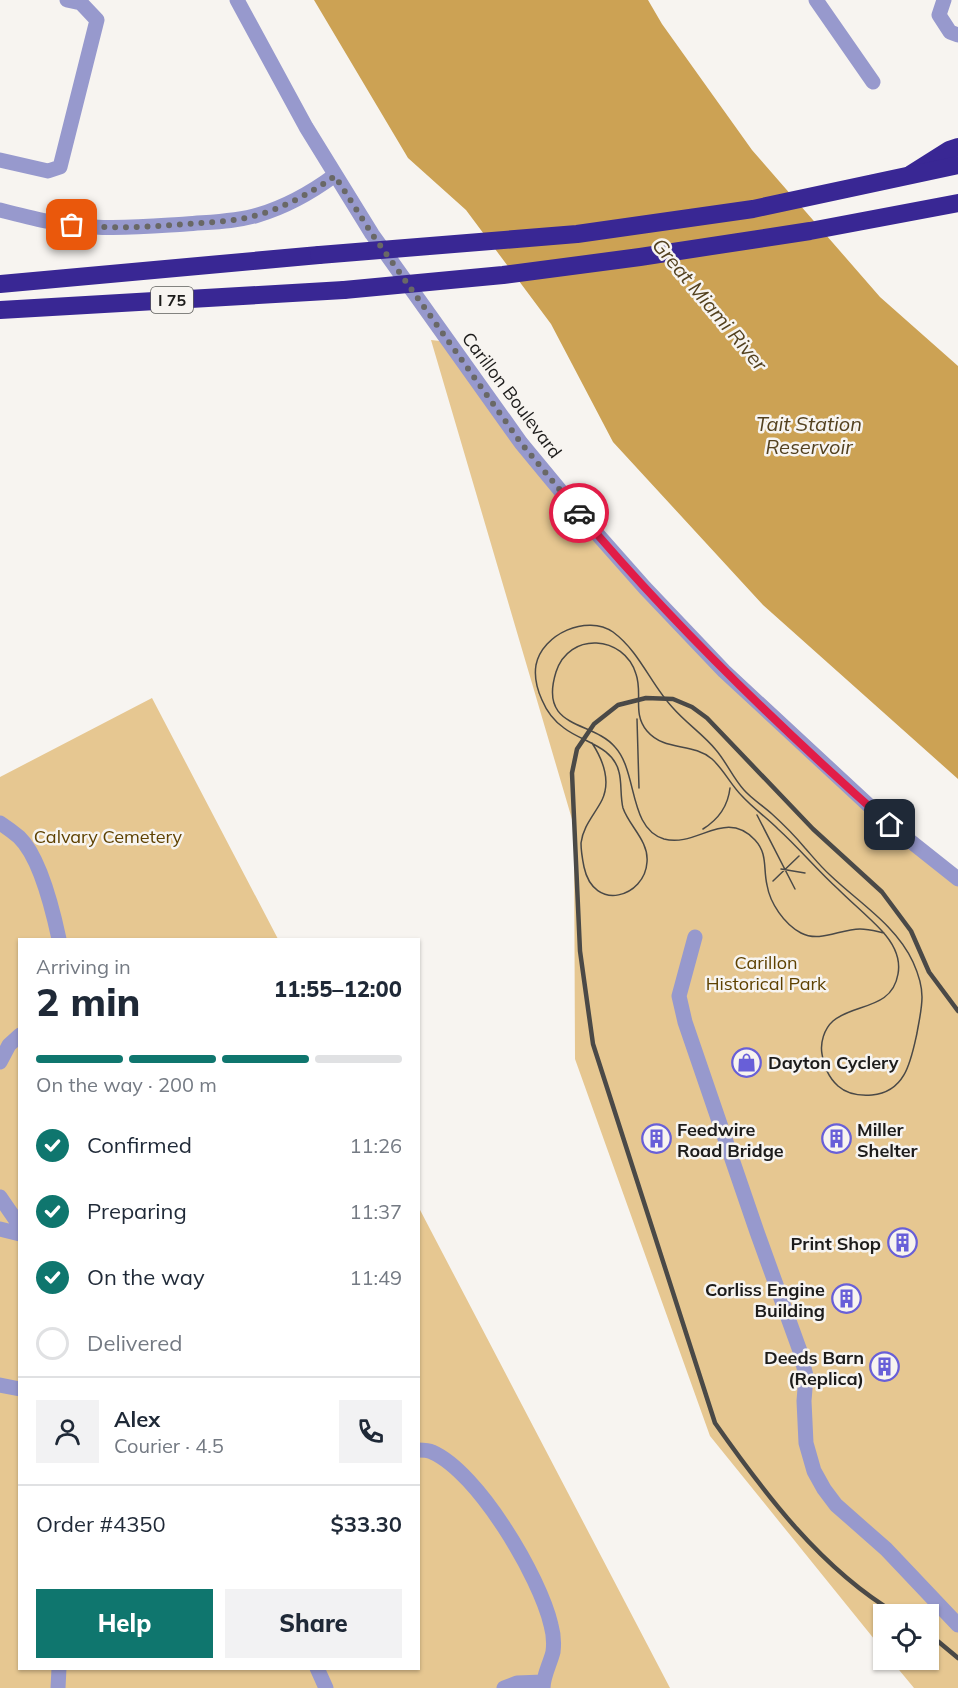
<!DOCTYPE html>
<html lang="en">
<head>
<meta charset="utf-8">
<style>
  body { margin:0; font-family:Mulish,sans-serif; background:#f2f2f3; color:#1f2937; height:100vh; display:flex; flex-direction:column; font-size:22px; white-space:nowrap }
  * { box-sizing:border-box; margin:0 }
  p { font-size:20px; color:#747a83 }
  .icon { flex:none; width:33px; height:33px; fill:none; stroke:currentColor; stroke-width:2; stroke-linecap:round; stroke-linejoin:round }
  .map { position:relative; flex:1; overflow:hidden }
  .panel { position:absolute; left:18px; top:938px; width:402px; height:732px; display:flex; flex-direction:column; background:#fff; border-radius:0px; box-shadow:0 2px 4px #0004 }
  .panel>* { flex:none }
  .tools { position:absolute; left:873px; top:1604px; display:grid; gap:12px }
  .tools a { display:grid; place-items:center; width:66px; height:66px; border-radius:0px; background:#fff; box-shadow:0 2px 4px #0004; font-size:30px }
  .pin { position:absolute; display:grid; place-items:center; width:51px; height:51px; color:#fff; margin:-26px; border-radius:12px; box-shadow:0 3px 9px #0006 }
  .courier { position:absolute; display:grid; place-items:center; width:60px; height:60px; margin:-30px; border:4px solid #e11d48; border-radius:50%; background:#fff; color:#222; box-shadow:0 2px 8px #0007 }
  .head em { font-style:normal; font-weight:800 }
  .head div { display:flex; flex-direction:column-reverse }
  .head { display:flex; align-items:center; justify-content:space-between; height:102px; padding:0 18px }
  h1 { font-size:39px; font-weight:800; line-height:45px }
  .bar { display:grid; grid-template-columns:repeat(4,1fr); gap:9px 6px; align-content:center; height:72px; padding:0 18px }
  .bar i { height:8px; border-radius:4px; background:#e0e1e3 }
  .bar .active { background:#0f766e }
  .bar p { grid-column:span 4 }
  .line { display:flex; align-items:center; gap:15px; padding:0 18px; border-top:2px solid #e0e1e3 }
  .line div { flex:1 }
  .round { display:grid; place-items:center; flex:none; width:63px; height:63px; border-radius:0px; background:#f2f2f3 }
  ol { padding:0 18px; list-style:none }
  li { display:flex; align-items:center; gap:18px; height:66px }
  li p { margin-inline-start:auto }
  li .icon { padding:6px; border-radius:50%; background:#0f766e; color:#fff; stroke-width:4 }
  li:last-child { color:#747a83 }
  li i { width:33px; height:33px; border:3px solid #e0e1e3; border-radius:50% }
  .action { display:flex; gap:12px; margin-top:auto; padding:12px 18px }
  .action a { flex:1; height:69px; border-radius:0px; background:#0f766e; color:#fff; font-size:24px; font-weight:800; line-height:69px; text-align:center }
  .action a+a { background:#f2f2f3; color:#1f2937 }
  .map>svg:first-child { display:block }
  .green { fill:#e6c791 }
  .water { fill:#cca254 }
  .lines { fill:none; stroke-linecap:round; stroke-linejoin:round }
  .minor { stroke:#9799cd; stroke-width:15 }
  .highway { stroke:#392794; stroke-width:18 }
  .tram { stroke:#4a4947; stroke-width:1.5 }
  .rail { stroke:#4a4947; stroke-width:4.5 }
  .highway-bridge { stroke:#392794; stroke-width:18 }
  .done { stroke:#696866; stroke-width:6; stroke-dasharray:0 10.8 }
  .route { stroke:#e11d48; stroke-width:8 }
  .labels { text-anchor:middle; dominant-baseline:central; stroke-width:5; stroke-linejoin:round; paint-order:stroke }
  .shield { fill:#f7f4f0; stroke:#5e5d5b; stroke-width:1.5 }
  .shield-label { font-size:16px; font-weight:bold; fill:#1d1c1b }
  .street-label { font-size:18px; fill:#1d1c1b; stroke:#f7f4f0 }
  .park-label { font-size:18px; fill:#5e4100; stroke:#f7f4f0 }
  .poi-label { font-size:18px; font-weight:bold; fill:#1d1c1b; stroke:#f7f4f0; text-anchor:start }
  .water-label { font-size:20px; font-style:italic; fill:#53411f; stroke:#f7f4f0 }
</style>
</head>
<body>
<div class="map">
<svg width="958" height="1688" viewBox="0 0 958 1688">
  <rect width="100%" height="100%" fill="#f7f4f0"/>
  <path class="green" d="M431,340L449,342L645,588L958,879V1688H914L890,1659H928V1614H884L883,1650L710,1436L575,1059L574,826Z
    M152,698L278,939H20V1668H418L419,1208L670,1688H0V777Z"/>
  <path class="water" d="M314,0H648L662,24L752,150L880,297L958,366V779L763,605L613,442L551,324L466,210L408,158Z"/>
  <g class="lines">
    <path class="minor" d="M237,0L306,127L372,234L521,443L583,518L645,588L724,671L890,825L958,879
      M816,0L873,82
      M944,0L939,15L950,32L958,35
      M0,160L48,171L60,167L97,20L81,3L67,0
      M0,210C31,218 62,226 94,227C125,229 155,226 186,224C210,222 235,222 258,215C285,207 312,192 335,175
      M0,823C6,827 13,832 19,837C40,857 53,911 59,939
      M695,937L679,996L685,1022L757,1232L800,1351L806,1376L804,1401L806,1443L814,1471L824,1489L836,1505L886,1549L958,1625
      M0,1062L9,1045L20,1035
      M0,1197L20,1226
      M0,1229L20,1234
      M0,1385L20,1389
      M418,1450C423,1450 428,1450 432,1452C478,1472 540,1577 551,1625C553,1632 554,1644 553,1652C550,1664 543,1676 543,1688
      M317,1668L326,1688
      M58,1688L59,1668
      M504,1688L517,1683L543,1682"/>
    <path class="highway" d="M911,174L949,150L958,147
      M0,284L319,255
      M0,310L344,290"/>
    <path class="tram" d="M637,719L639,788
      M592,743C603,760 611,781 602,800C595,814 583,826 581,843C581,848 583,862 584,867C594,913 645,897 647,862C649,841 629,826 623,808C620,796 622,783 619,772C613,746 582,742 564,728C554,721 547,712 542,700C537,689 534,677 536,665C542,634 587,614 613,632C640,652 651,685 673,708C686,723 704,735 716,750C727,763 733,778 744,790C752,799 762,805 772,814C783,824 795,836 805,848C813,857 821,867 830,875C858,902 896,925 913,962C918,973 922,985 922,997C922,1009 919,1021 917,1033C911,1060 906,1092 872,1095C860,1096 847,1094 838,1086C829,1078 823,1065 822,1054C820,1043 824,1029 833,1021C854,1003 892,1010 898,974C901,958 893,943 882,931C868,916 852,903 838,889C817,870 799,848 778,829C767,818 753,808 742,796C731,785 724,770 712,759C692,742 665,752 647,731C632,713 643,694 636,674C624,635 569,631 556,672C538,730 592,720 615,747C638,772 628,828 664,839C697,848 725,808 755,840C768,854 763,868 767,885C770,903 784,924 801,933C820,943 840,929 860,929C869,929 875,931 884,933
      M757,815L795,889
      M703,829C719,819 728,806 730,788
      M781,869L805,873
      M773,881L799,856"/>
    <path class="rail" d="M897,1614C821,1569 765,1494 715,1423L593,1044L580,951L572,773L577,749L594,724L618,705L646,698L673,699L692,707L707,718L813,829L882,892L911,931L929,972L958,1011
      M928,1633L958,1658"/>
    <path class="highway-bridge" d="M319,255L577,234L753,209L958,165
      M344,290L503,275L640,257L810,231L958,203"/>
  </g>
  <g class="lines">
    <path class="done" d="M72,225C111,229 149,227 188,224C211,222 234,222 257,215C284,208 312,192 335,176L372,234L521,443L579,513"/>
    <path class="route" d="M579,513C674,626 780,728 890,825"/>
  </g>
  <defs>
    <symbol id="shop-ring" viewBox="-11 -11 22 22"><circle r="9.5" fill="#f7f4f0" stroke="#685fd8" stroke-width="1.5"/><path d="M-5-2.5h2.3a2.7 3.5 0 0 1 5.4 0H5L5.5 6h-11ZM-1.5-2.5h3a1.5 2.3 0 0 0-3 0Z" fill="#685fd8"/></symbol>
    <symbol id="building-ring" viewBox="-11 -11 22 22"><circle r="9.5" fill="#f7f4f0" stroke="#685fd8" stroke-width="1.5"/><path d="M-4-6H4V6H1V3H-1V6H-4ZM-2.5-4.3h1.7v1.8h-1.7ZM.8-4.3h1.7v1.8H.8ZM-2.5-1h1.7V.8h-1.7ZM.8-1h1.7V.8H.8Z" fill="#685fd8"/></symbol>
  </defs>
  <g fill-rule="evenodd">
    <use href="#shop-ring" x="730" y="1046" width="33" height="33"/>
    <use href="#building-ring" x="640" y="1122" width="33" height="33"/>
    <use href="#building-ring" x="820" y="1122" width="33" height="33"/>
    <use href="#building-ring" x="886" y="1226" width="33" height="33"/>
    <use href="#building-ring" x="830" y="1282" width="33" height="33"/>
    <use href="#building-ring" x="868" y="1350" width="33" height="33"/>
  </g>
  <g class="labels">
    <rect class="shield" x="151" y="287" width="42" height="26" rx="4.5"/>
    <g class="shield-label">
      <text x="172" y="300">I 75</text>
    </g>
    <g class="street-label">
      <text transform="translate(512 395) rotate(53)">Carillon Boulevard</text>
    </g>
    <g class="park-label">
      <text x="108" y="836">Calvary Cemetery</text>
      <text x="766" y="962">Carillon<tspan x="766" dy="21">Historical Park</tspan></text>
    </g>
    <g class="poi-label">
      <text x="768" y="1062">Dayton Cyclery</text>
      <text x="677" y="1129">Feedwire<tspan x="677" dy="21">Road Bridge</tspan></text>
      <text x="857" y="1129">Miller<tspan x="857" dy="21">Shelter</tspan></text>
      <text x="881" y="1243" text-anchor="end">Print Shop</text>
      <text x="825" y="1289" text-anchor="end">Corliss Engine<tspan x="825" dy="21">Building</tspan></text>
      <text x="864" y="1357" text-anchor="end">Deeds Barn<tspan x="864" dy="21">(Replica)</tspan></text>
    </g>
    <g class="water-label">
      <text transform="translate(710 304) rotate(50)">Great Miami River</text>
      <text x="809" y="423">Tait Station<tspan x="809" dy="23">Reservoir</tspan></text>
    </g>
  </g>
</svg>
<div class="tools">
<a><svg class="icon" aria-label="locate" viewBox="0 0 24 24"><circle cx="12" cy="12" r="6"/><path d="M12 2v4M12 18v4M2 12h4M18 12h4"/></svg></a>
</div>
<div class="pin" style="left:72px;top:225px;background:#ea580c"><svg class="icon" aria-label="bag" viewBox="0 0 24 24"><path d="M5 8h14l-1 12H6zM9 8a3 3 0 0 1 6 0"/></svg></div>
<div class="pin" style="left:890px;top:825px;background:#1f2937"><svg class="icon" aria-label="home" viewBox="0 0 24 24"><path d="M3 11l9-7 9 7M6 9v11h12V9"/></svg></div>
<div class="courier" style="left:579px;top:513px"><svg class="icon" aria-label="car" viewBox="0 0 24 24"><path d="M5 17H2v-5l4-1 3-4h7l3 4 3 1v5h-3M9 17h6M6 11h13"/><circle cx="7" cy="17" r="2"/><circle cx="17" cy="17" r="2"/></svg></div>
<section class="panel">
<div class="head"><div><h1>2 min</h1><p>Arriving in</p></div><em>11:55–12:00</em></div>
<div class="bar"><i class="active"></i><i class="active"></i><i class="active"></i><i></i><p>On the way · 200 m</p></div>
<ol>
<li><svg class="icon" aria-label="check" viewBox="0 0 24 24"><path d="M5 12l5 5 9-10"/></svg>Confirmed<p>11:26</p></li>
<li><svg class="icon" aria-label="check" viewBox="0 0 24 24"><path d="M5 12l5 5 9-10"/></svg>Preparing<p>11:37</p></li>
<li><svg class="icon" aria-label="check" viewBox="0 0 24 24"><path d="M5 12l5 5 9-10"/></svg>On the way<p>11:49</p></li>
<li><i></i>Delivered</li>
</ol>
<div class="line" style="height:108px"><a class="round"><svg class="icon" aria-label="person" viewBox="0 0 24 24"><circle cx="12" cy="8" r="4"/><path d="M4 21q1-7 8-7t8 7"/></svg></a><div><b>Alex</b><p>Courier · 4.5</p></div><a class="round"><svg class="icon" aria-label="phone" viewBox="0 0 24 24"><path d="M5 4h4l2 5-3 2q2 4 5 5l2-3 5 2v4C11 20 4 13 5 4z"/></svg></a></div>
<div class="line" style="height:78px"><div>Order #4350</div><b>$33.30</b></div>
<div class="action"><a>Help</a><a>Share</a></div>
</section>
</div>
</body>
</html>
